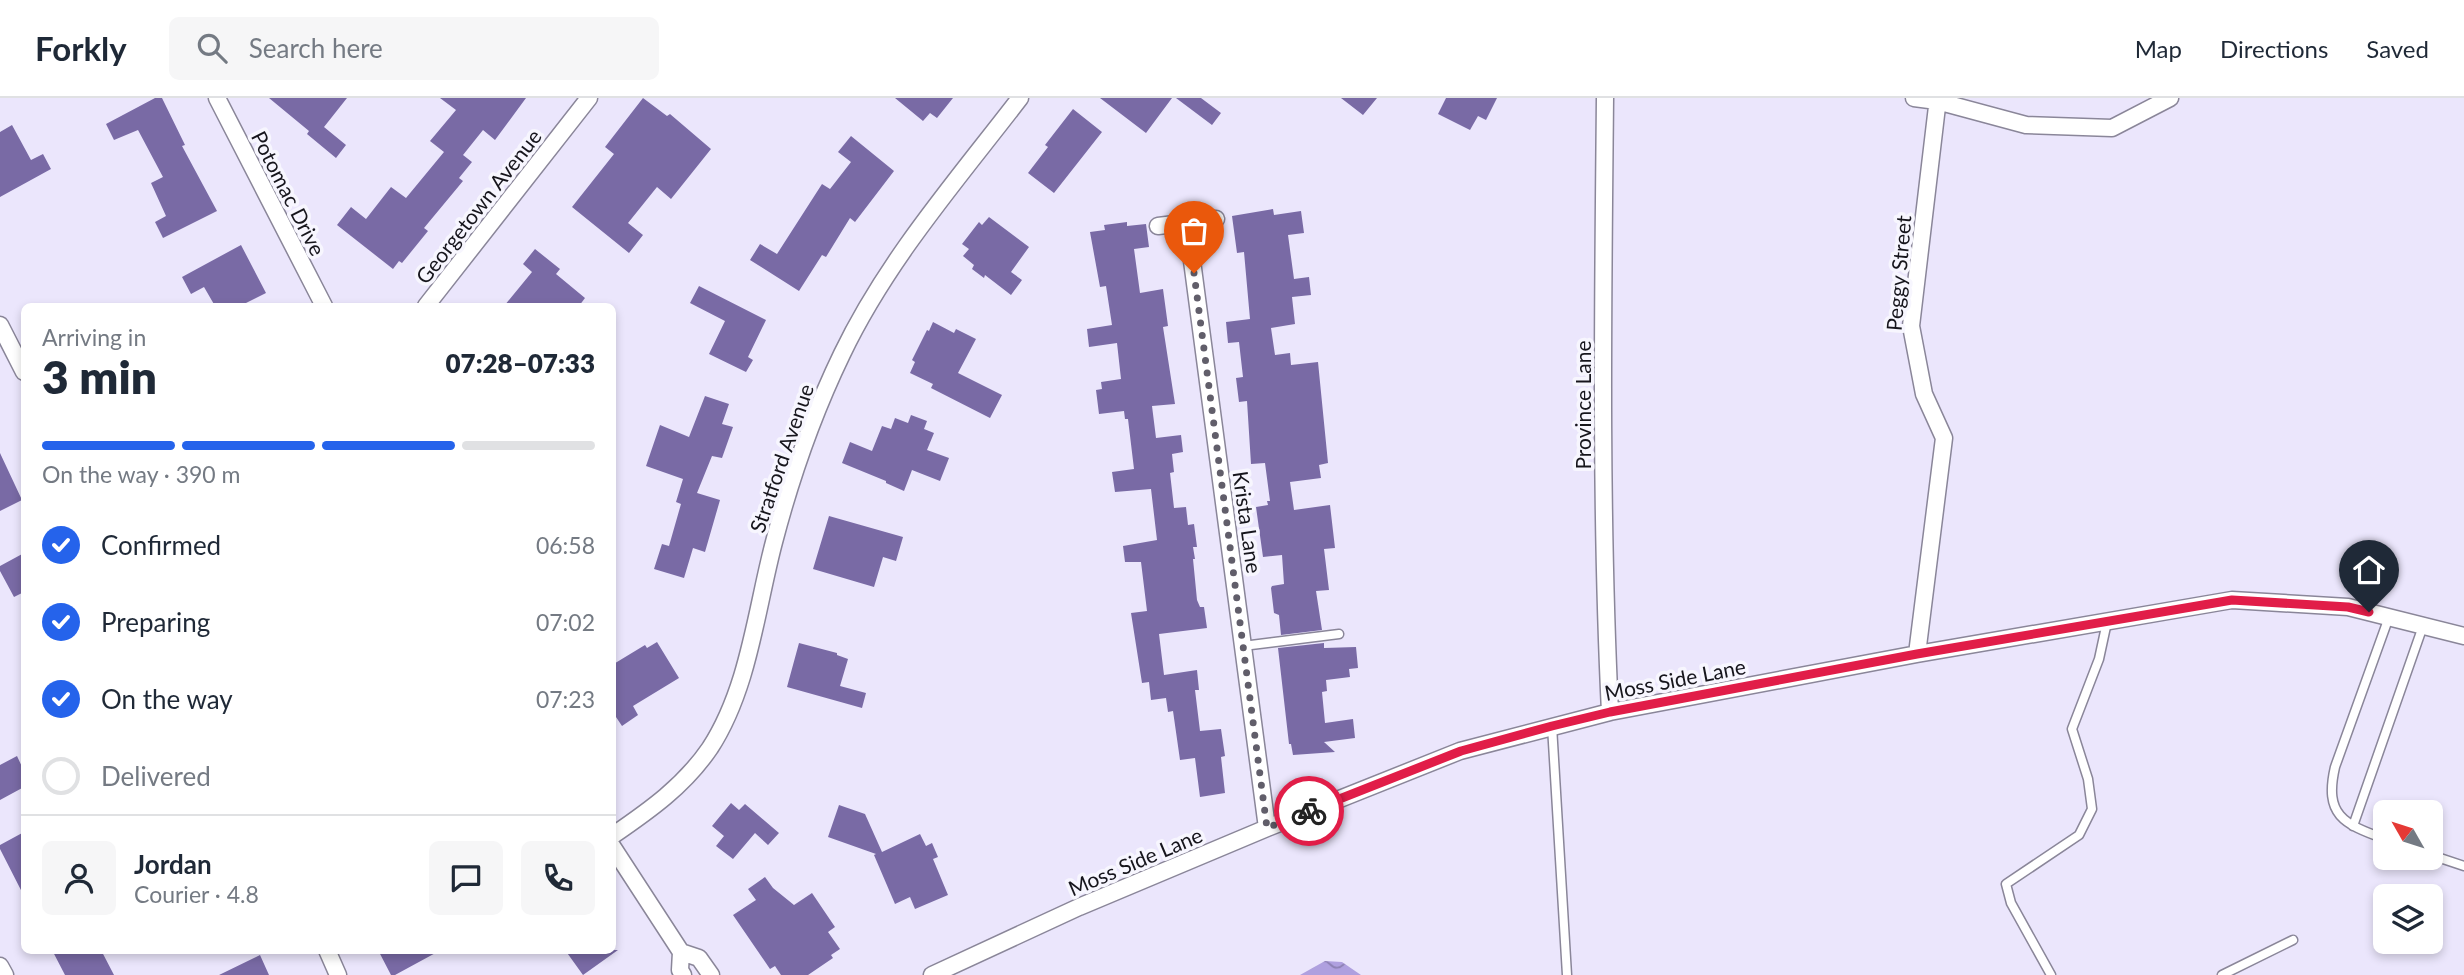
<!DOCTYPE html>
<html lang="en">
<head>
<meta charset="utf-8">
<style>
  body { margin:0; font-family:Lato,sans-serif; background:#f6f6f7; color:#1f2937; height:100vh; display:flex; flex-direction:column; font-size:26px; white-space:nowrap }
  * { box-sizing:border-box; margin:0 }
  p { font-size:23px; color:#747a83 }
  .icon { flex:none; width:38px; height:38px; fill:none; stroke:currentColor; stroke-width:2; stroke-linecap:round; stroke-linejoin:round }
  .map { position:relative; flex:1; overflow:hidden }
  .drawer { position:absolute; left:21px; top:205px; width:595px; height:651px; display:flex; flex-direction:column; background:#fff; border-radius:10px; box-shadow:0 4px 10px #0003 }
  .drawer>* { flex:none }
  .needle { width:46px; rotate:309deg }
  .buttons { position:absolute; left:2373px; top:702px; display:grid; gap:14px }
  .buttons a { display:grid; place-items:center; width:70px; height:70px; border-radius:10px; background:#fff; box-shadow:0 4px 10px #0003; font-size:35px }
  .pin { position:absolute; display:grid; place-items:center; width:60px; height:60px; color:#fff; margin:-72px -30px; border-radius:50% 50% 50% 0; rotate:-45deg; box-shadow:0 0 7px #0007 }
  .pin .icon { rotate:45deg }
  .courier { position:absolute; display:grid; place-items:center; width:70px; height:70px; margin:-35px; border:5px solid #e11d48; border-radius:50%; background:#fff; color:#222; box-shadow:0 2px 9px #0007 }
  .summary em { font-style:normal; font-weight:800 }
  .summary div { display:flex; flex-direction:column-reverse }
  .summary { display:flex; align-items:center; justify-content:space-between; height:119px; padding:0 21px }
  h1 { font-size:46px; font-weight:800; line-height:52px }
  .bar { display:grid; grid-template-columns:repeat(4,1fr); gap:10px 7px; align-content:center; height:84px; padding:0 21px }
  .bar i { height:9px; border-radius:5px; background:#e0e1e3 }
  .bar .selected { background:#2563eb }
  .bar p { grid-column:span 4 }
  .line { display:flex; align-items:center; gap:18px; padding:0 21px; border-top:2px solid #e0e1e3 }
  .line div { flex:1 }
  .round { display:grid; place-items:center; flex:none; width:74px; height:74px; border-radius:10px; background:#f6f6f7 }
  ol { padding:0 21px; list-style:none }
  li { display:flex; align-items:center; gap:21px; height:77px }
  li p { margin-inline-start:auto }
  li .icon { padding:7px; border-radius:50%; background:#2563eb; color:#fff; stroke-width:4 }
  li:last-child { color:#747a83 }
  li i { width:38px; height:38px; border:4px solid #e0e1e3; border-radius:50% }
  header { display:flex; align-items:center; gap:42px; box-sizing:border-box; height:98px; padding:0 35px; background:#fff; border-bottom:2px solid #e0e1e3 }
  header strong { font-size:33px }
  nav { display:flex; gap:38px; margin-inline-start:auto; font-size:24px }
  .search { width:490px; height:63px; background:#f6f6f7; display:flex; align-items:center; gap:18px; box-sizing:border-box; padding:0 24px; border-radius:10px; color:#747a83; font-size:26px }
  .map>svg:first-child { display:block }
  .water { fill:url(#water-waves) }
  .building { fill:#796aa5 }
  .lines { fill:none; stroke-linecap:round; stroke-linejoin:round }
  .service-casing { stroke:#8a8699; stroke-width:11 }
  .minor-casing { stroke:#8a8699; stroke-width:19 }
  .service { stroke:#fff; stroke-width:8 }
  .minor { stroke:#fff; stroke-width:16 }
  .done { stroke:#615e6a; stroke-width:7; stroke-dasharray:0 12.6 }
  .route { stroke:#e11d48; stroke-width:9 }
  .labels { text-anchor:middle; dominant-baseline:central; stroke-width:7; stroke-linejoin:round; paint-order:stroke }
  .street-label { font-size:21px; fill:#16151c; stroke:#f7f6fe }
</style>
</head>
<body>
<header>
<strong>Forkly</strong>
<div class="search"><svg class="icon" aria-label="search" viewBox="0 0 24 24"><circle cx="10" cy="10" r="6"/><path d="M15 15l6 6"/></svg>Search here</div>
<nav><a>Map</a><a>Directions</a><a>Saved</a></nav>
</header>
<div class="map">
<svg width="2464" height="877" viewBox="0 0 2464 877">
  <defs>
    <pattern id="water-waves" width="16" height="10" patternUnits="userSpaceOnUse" patternTransform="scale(1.75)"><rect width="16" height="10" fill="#afa0df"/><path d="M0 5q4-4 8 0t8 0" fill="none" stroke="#8d81b4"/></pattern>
  </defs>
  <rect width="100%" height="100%" fill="#ebe6fc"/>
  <path class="water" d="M1325,863L1342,864L1361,877H1300Z"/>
  <path class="building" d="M155,0H162L185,47L182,48L217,113L163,140L155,124L166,118L151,85L163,79L138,32L114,42L106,26Z
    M269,0H347L324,29L346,47L336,60L307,36L309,33Z
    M440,0H526L495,42L483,32L463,57L472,64L459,80L463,83L424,130L428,133L402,165L399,163L393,171L337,127L351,109L366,121L391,89L406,100L444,54L430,43L456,12Z
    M643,0L667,18L670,16L711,51L671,101L657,89L628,125L643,137L629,155L572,109L614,56L605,49Z
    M895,0H953L937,20L930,15L923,23Z
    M1100,0H1172L1146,35Z
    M1176,0H1201L1221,15L1212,27Z
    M1341,0H1377L1363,17Z
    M1446,0H1497L1486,22L1478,18L1470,32L1438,16Z
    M1073,11L1102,34L1054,95L1028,75L1048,49L1045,47Z
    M12,27L31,62L43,56L51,71L0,99V34Z
    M851,38L894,73L855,124L850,120L826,159L822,157L799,193L750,162L760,146L777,156L822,86L830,91L851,64L838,54Z
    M1273,111L1274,117L1301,113L1304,135L1288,137L1294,181L1309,179L1311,197L1292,199L1295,226L1271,230L1275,257L1290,255L1291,267L1318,264L1328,365L1319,367L1321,380L1290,384L1294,412L1330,407L1335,450L1324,451L1329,492L1316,493L1322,532L1281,537L1279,517L1274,515L1271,490L1272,488L1284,486L1282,457L1263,459L1256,409L1268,407L1267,403H1270L1265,365L1251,366L1247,303L1239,304L1236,280L1243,279L1239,244L1228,245L1226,224L1250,221L1244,154L1237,155L1232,118Z
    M989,119L1029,149L1011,174L1022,182L1011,197L985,177L984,180L972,171L974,167L963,158L969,151L962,146L979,124L982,127Z
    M1127,124V128L1146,126L1149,149L1134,151L1140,195L1163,191L1168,228L1163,229L1175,306L1152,308L1156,340L1181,337L1183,354L1172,356L1174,374L1170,375L1174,410L1186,409L1188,427L1194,426L1197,449H1193L1195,461H1193L1197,502L1200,509H1204L1207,530L1159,536L1164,577L1197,572L1199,592H1195L1200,633L1221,631L1225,658L1221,659L1225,695L1200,699L1195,660L1180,662L1173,613L1168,614L1166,600L1151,602L1149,584L1142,585L1131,515L1147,513L1141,464H1125L1123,448L1157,442L1151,391L1115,394L1112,374L1134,371L1128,321H1125L1124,313L1099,316L1096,292L1102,291L1101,284L1121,281L1117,245L1089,249L1087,231L1112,227L1106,188L1100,189L1090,134L1105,132L1104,127Z
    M241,147L266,195L240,208H215L204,189L191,196L182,179Z
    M535,151L560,171L556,176L585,200L579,208H504L532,174L523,166Z
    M699,188L766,222L748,259L753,262L746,274L709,256L725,223L690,205Z
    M933,224L954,235L956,231L976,241L958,275L1002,297L990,320L931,290L933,286L910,275L915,264L912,262L927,232L929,233Z
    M705,298L729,306L722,326L733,329L722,360L712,358L697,395L720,402L705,454L693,450L684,480L654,471L662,446L669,448L681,406L676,404L683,381L646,368L660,327L689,339Z
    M911,317L927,323L924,331L934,335L927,352L949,360L940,383L912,372L904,393L886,385V383L842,365L850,344L872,353L882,328L891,331L895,320L908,325Z
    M0,355L22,402L0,413Z
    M829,418L903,439L896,463L883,459L874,489L813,471Z
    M24,455V494L14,499L0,473V468Z
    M657,544L679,580L633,608L638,617L622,628L612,613V567L645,547L647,550Z
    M799,545L837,555V557L848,561L840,588L866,595L862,610L787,589Z
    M1324,545V550L1356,549L1358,570L1349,571L1350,579L1326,582L1327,593L1322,594L1325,625L1353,621L1355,640L1324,644L1335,654L1293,657L1291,646H1289L1278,550Z
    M17,658L24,673V689L0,702V667Z
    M731,705L739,712L745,706L779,735L768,747L755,735L733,761L716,748L724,738L712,728Z
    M839,707L865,716L882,754L920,736L926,748L932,745L938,759L933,761L948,797L915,811L910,799L895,806L874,757L876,756L828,739Z
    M24,734V798L0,751V747Z
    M765,779L773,790L794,807L812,795L835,829L828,834L840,851L831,857L833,860L808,877H781L775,868L770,871L733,817L756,802L748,791Z
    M52,852H101L114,877H65Z
    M378,852H441L395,877H391Z
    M565,852H618L583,877Z
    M260,857L269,877H219Z"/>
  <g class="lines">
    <defs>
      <path id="service" d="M1243,548L1339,536
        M1552,628L1567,877
        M2353,728L2423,528
        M2385,741C2343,726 2324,717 2335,669L2389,519
        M2431,757L2464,768
        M2051,877L2011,805L2006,786L2079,737L2092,711L2088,681L2072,631L2099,561L2107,524
        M2222,877L2293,842"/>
      <path id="minor" d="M217,0L324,208
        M1605,0C1603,205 1600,409 1610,614
        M1914,0L1937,3L2026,27L2112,30L2170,0
        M1187,125L1267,730
        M1158,128L1216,121
        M426,208L589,0
        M0,227L24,274
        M1917,556L1944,340L1924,296L1911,228L1938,0
        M612,738C650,712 684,688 710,650C749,590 756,512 774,444C791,379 813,316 842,256C887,162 957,82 1020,0
        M612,748L681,854L680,872L683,877
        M327,852L338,877
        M681,854L699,860L711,877
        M0,868L5,877
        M932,877L1079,809L1267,730L1460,653L1610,614L1917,556L2232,502L2348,509L2464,538"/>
    </defs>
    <use href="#service" class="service-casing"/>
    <use href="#minor" class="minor-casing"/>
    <use href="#service" class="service"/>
    <use href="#minor" class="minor"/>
  </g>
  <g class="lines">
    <path class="done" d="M1194,175L1267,730L1309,713"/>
    <path class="route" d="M1309,713L1461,653L1552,628L1610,614L1917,556L2232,502L2348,509L2369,514"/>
  </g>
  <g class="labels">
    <g class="street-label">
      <text transform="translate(289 95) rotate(63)">Potomac Drive</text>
      <text transform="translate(478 108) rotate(-52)">Georgetown Avenue</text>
      <text transform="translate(1898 175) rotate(-85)">Peggy Street</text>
      <text transform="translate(1582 307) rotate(-90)">Province Lane</text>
      <text transform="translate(781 360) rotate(-71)">Stratford Avenue</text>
      <text transform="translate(1248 424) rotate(82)">Krista Lane</text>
      <text transform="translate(1675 581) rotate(-11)">Moss Side Lane</text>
      <text transform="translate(1135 763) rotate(-23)">Moss Side Lane</text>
    </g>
  </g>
</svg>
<div class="buttons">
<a><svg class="needle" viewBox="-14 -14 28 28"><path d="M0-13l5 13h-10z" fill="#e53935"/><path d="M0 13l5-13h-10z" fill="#747a83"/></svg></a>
<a><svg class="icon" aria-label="layers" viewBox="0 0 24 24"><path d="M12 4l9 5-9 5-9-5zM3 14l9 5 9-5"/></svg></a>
</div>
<div class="pin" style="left:1194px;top:175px;background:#ea580c"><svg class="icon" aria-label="bag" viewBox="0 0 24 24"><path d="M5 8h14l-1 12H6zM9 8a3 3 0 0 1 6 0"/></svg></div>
<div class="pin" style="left:2369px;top:514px;background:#1f2937"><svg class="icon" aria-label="home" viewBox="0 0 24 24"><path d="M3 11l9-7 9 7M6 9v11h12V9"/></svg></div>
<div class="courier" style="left:1309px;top:713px"><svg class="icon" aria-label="bike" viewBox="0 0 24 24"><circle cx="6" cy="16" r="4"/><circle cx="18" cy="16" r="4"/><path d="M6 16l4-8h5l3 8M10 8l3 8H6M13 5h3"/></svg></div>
<section class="drawer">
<div class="summary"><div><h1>3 min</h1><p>Arriving in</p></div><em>07:28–07:33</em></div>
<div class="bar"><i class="selected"></i><i class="selected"></i><i class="selected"></i><i></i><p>On the way · 390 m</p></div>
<ol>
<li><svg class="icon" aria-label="check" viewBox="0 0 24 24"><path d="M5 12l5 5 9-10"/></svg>Confirmed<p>06:58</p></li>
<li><svg class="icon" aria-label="check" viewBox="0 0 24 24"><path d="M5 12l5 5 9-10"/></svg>Preparing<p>07:02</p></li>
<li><svg class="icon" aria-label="check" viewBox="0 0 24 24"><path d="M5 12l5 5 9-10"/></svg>On the way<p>07:23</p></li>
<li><i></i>Delivered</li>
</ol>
<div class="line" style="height:126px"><a class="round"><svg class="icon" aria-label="person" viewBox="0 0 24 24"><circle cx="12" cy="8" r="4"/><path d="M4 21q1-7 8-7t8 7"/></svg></a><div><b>Jordan</b><p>Courier · 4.8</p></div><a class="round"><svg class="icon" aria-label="chat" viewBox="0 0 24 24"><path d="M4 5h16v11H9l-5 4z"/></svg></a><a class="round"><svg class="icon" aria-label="phone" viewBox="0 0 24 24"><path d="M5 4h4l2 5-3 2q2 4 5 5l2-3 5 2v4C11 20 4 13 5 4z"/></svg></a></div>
</section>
</div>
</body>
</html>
